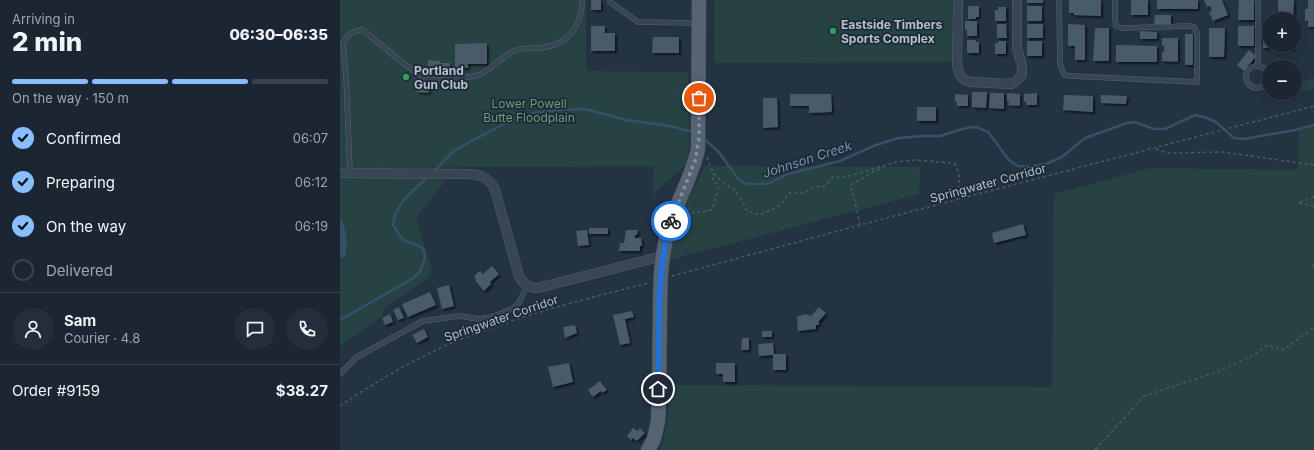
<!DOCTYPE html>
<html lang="en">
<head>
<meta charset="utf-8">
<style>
  body { margin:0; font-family:Inter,sans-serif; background:#242e3a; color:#f1f3f6; height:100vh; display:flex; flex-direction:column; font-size:15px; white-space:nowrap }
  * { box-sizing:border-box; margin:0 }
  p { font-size:13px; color:#a0a5ac }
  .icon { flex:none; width:22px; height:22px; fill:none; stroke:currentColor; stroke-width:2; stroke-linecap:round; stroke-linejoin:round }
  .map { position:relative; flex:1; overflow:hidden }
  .details { display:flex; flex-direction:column; background:#1b2632; width:340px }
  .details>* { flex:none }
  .fabs { position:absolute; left:922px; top:12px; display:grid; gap:8px }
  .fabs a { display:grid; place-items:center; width:40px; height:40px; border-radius:50%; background:#1b2632; box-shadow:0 2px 10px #0003,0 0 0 1px #39434d; font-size:20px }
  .pin { position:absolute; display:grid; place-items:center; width:34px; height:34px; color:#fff; margin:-17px; border:2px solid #fff; border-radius:50%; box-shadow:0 1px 4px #0007 }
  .courier { position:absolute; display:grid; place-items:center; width:40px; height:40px; margin:-20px; border:3px solid #1a73e8; border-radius:50%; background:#fff; color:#222; box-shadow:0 1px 5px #0007 }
  .overview em { font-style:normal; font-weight:800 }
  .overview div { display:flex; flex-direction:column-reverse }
  .overview { display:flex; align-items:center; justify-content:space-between; height:68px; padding:0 12px }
  h1 { font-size:26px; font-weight:800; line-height:30px }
  .bar { display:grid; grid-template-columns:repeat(4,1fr); gap:6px 4px; align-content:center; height:48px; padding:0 12px }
  .bar i { height:5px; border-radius:3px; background:#39434d }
  .bar .current { background:#88befe }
  .bar p { grid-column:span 4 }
  .line { display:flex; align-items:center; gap:10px; padding:0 12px; border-top:1px solid #39434d }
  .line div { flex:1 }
  .round { display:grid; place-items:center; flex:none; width:42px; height:42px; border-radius:21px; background:#242e3a }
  ol { padding:0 12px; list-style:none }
  li { display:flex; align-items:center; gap:12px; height:44px }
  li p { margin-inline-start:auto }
  li .icon { padding:4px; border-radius:50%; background:#88befe; color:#111; stroke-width:4 }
  li:last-child { color:#a0a5ac }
  li i { width:22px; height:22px; border:2px solid #39434d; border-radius:50% }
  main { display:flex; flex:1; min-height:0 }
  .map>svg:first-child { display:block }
  .green { fill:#264243 }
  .water { fill:#37506a }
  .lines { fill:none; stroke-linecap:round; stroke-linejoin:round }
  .stream { stroke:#37506a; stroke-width:2.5 }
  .building { fill:#4a5a6b; filter:url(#shadow) }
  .service-casing { stroke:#56636f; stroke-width:5.5 }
  .minor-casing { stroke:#56636f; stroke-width:10 }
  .primary-casing { stroke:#424e5b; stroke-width:15 }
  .path { stroke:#445f60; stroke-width:1.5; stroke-dasharray:3 3; stroke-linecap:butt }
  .service { stroke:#384552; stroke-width:4.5 }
  .minor { stroke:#384552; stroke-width:9 }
  .primary { stroke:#566472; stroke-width:14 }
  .done { stroke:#828f9c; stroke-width:4; stroke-dasharray:0 7.2 }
  .route { stroke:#1a73e8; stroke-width:5 }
  .leisure-dot { fill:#2e9e5b; stroke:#1d2a37; stroke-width:1.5 }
  .labels { text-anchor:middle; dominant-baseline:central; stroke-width:3.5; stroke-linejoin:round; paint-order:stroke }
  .poi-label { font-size:12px; font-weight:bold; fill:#b5c0cc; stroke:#1d2a37; text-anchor:start }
  .park-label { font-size:12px; fill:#6b9e73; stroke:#1d2a37 }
  .street-label { font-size:12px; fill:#b5c0cc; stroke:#1d2a37 }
  .water-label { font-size:13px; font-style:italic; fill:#7393b1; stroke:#1d2a37 }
</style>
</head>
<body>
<main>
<section class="details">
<div class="overview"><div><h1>2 min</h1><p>Arriving in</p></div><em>06:30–06:35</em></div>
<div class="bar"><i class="current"></i><i class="current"></i><i class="current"></i><i></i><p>On the way · 150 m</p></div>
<ol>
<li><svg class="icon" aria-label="check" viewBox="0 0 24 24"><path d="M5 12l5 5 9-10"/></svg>Confirmed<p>06:07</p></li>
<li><svg class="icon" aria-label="check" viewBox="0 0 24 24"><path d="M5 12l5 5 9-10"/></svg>Preparing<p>06:12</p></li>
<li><svg class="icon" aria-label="check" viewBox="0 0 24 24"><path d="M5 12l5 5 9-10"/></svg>On the way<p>06:19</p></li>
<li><i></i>Delivered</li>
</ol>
<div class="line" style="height:72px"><a class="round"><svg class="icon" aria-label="person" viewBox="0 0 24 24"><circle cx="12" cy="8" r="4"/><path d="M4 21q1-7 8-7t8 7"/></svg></a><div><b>Sam</b><p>Courier · 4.8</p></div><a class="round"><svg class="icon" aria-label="chat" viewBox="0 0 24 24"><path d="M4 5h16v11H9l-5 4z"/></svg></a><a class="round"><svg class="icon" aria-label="phone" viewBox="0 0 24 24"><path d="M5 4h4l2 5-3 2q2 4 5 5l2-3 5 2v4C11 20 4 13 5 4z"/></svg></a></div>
<div class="line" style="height:52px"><div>Order #9159</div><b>$38.27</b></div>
</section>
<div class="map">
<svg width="974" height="450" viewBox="0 0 974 450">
  <defs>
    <filter id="shadow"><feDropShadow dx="2" dy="2" stdDeviation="1" flood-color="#0009"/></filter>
  </defs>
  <rect width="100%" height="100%" fill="#243342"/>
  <path class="green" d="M0,0H246V71L348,72L349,146L347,163L313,195L314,166L0,168Z
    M374,0H612V62L374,63Z
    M974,78V89L959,93V82Z
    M974,125V450H319C329,429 329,408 329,385L712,387L714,194L811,168L958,170L959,129Z
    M364,166L580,167L579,194L329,260C331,245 334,231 340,217C348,199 358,185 364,166Z
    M0,178H48L106,180L76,218L92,269L87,280L45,307L42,316L0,346Z"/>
  <path class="water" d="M0,218C7,228 8,244 5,256L0,258Z"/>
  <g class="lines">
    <path class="stream" d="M364,139L378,151L399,180L407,184H428L448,174L500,161L536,145L559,138L582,136H600L626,128L636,127L648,132L669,160L678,166L688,167L706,164L722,157L745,138L787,123L795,122L814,129H825L855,115L864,117L876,122L894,138L904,139L955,130L974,125
      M94,171L115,150L175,118L194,113L221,110L245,109L286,120L330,126L353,132
      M0,320L72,279L80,272L85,258L84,251L81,247L63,240L53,225C56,202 73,191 89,176"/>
  </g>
  <path class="building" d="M251,0H261V10H251Z
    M687,0H703V3H687Z
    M729,0H760L761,1V16L734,15V13H729Z
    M791,0H808V15H791Z
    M817,0H858V9H817Z
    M864,0H882L888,15L873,21L869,12L872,11L870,6L867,7Z
    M899,0H914V20H898Z
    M938,0H954L953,19H938Z
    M968,0H974V27H968V21H965V9H968Z
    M628,6H639V17H636V19H628Z
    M687,6H702V21H687Z
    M658,7H666V21H655V10H658Z
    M815,15H831V24H814Z
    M625,21H637V36H627V30H625Z
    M657,24H666L667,38H657Z
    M687,24H703V38H687Z
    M728,24L745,25V60H735V46H728Z
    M251,26H265V33H275V51H251Z
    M898,26H914V46H898Z
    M755,28H769V61H753Z
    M869,28H885L884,57H869Z
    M924,29H929V45H932V48H923Z
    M800,31L817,32V39H800Z
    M845,34H853V65H845Z
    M313,37H339V53H312Z
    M822,38H838V62L822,61V52H824V46H822Z
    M627,40H636V42H639V53H627Z
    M658,41H666V54H655V43H658Z
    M687,41H702V56H687Z
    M147,43V64H128V68H115V44Z
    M776,45L817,46V62H776Z
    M938,45H953V49H938Z
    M909,50L916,56L904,71L897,65Z
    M88,60L100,61V63H110V73H88Z
    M77,82H89V93L77,92Z
    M632,92H647L646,108L632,107Z
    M650,93H664V109L649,108Z
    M667,93L680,94V106L668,105L669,102L667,101Z
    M697,93V105H686V102H684V94Z
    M450,94H491L492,112L469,113V106H450Z
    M615,94L628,95V106H617V102H615Z
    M724,95L753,96V112L723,110Z
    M761,95L787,96L786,104L761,103Z
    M423,98H437L438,127L423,128Z
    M577,107H596V121H577Z
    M683,224L686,235L654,243L652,233Z
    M249,228H268V234H249Z
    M247,230L249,245L238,246L236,231Z
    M286,230H298L297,235H295V238H301L302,246H300V251H279L280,243H284Z
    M152,266L159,274L150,282L151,284L144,291L135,280L136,279L134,276L140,271L143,274Z
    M109,285L114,306L102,309L97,288Z
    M90,292L96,305L68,317L62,304Z
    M59,307L64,318L58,320L53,310Z
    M479,307L486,313L479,321V325H476V329L458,331L457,317L465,314L471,316Z
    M292,311L294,317L285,319L290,343L280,345L273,315Z
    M50,314L53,322L45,325L42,318Z
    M235,325L237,333L225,338L223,327Z
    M84,329L88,337L77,343L72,335Z
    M422,331H432V337H422Z
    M402,338H409V350H401Z
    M433,343L434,354H446V370H433V355L419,356L418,344Z
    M229,363L233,382L213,387L208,367Z
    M376,363H395V382H383V374H376Z
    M260,381L267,390L262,393L261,391L253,397L248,390Z
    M293,428L298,431L300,428L305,433L297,441L293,438L291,440L287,436L290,432H292L290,431Z"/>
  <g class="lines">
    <defs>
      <path id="service" d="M719,0L720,64L724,75L731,76L857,82V33L854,27L849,26L782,28L776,26L775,18V0
        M270,2L298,22L357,23
        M918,66V0
        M906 77a11 11 0 1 1 22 0a11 11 0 1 1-22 0Z
        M10,173L6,75L3,44L6,38L11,33L22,29C34,39 77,77 90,80C96,81 137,77 141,74C153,68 162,57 174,51C182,47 192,49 201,48C228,44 242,27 242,0
        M0,374L17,357L83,321L119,316L139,319L152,317L172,309L179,303L187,285"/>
      <path id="minor" d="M618,0L617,63C618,73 620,79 630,82L671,84L675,82L682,75V66L677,48V0
        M0,173L127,174C140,174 149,177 155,190L179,276C183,284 189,288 198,288L323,256"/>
      <path id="primary" d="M308,450L314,439L318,421C320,386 319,351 320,317C320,292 320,268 325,244C331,210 351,182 358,149L359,0"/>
    </defs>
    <use href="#service" class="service-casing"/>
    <use href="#minor" class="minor-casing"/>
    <use href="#primary" class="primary-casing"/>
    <path class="path" d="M816,149L827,153L883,152L974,165
      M367,157L373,173L385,184L394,189L403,202L407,211L420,215L435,208L444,201L448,193H464L474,187L485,186L493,177H506L556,162L574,160L612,163L616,165L619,174V199
      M974,197L958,203L974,206
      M348,207L353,213C360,213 365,210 372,210L379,186L372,178L373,174
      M520,225L514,197L510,185L544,166
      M974,264L973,266L974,267
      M332,276L520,225L974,106
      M0,406C41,378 85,353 131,335C189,313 249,298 309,283
      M755,450L804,396L877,372L914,355L927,345L944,350L974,327"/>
    <use href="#service" class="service"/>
    <use href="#minor" class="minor"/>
    <use href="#primary" class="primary"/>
  </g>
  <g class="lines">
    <path class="done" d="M331,221L355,161L359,138V98"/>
    <path class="route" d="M318,389C320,336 315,272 331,221"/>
  </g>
  <g class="leisure-dot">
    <circle cx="493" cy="31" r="4"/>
    <circle cx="66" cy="77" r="4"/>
  </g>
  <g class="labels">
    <g class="poi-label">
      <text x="501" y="24">Eastside Timbers<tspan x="501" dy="14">Sports Complex</tspan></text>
      <text x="74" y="70">Portland<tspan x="74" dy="14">Gun Club</tspan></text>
    </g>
    <g class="park-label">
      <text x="189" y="103">Lower Powell<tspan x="189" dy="14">Butte Floodplain</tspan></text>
    </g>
    <g class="street-label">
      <text transform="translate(648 183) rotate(-15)">Springwater Corridor</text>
      <text transform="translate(161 318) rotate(-19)">Springwater Corridor</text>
    </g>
    <g class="water-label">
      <text transform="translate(467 159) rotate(-18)">Johnson Creek</text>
    </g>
  </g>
</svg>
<div class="fabs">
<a>+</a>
<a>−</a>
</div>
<div class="pin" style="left:359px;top:98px;background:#ea580c"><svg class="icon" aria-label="bag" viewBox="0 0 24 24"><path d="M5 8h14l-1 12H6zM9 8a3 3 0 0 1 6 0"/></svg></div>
<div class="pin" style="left:318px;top:389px;background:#1f2937"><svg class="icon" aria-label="home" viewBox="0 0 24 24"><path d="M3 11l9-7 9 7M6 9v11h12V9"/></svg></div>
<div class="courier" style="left:331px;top:221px"><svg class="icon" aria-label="bike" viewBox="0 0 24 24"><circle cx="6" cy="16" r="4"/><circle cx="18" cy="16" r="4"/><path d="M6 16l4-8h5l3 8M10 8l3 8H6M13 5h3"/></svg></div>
</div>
</main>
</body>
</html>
